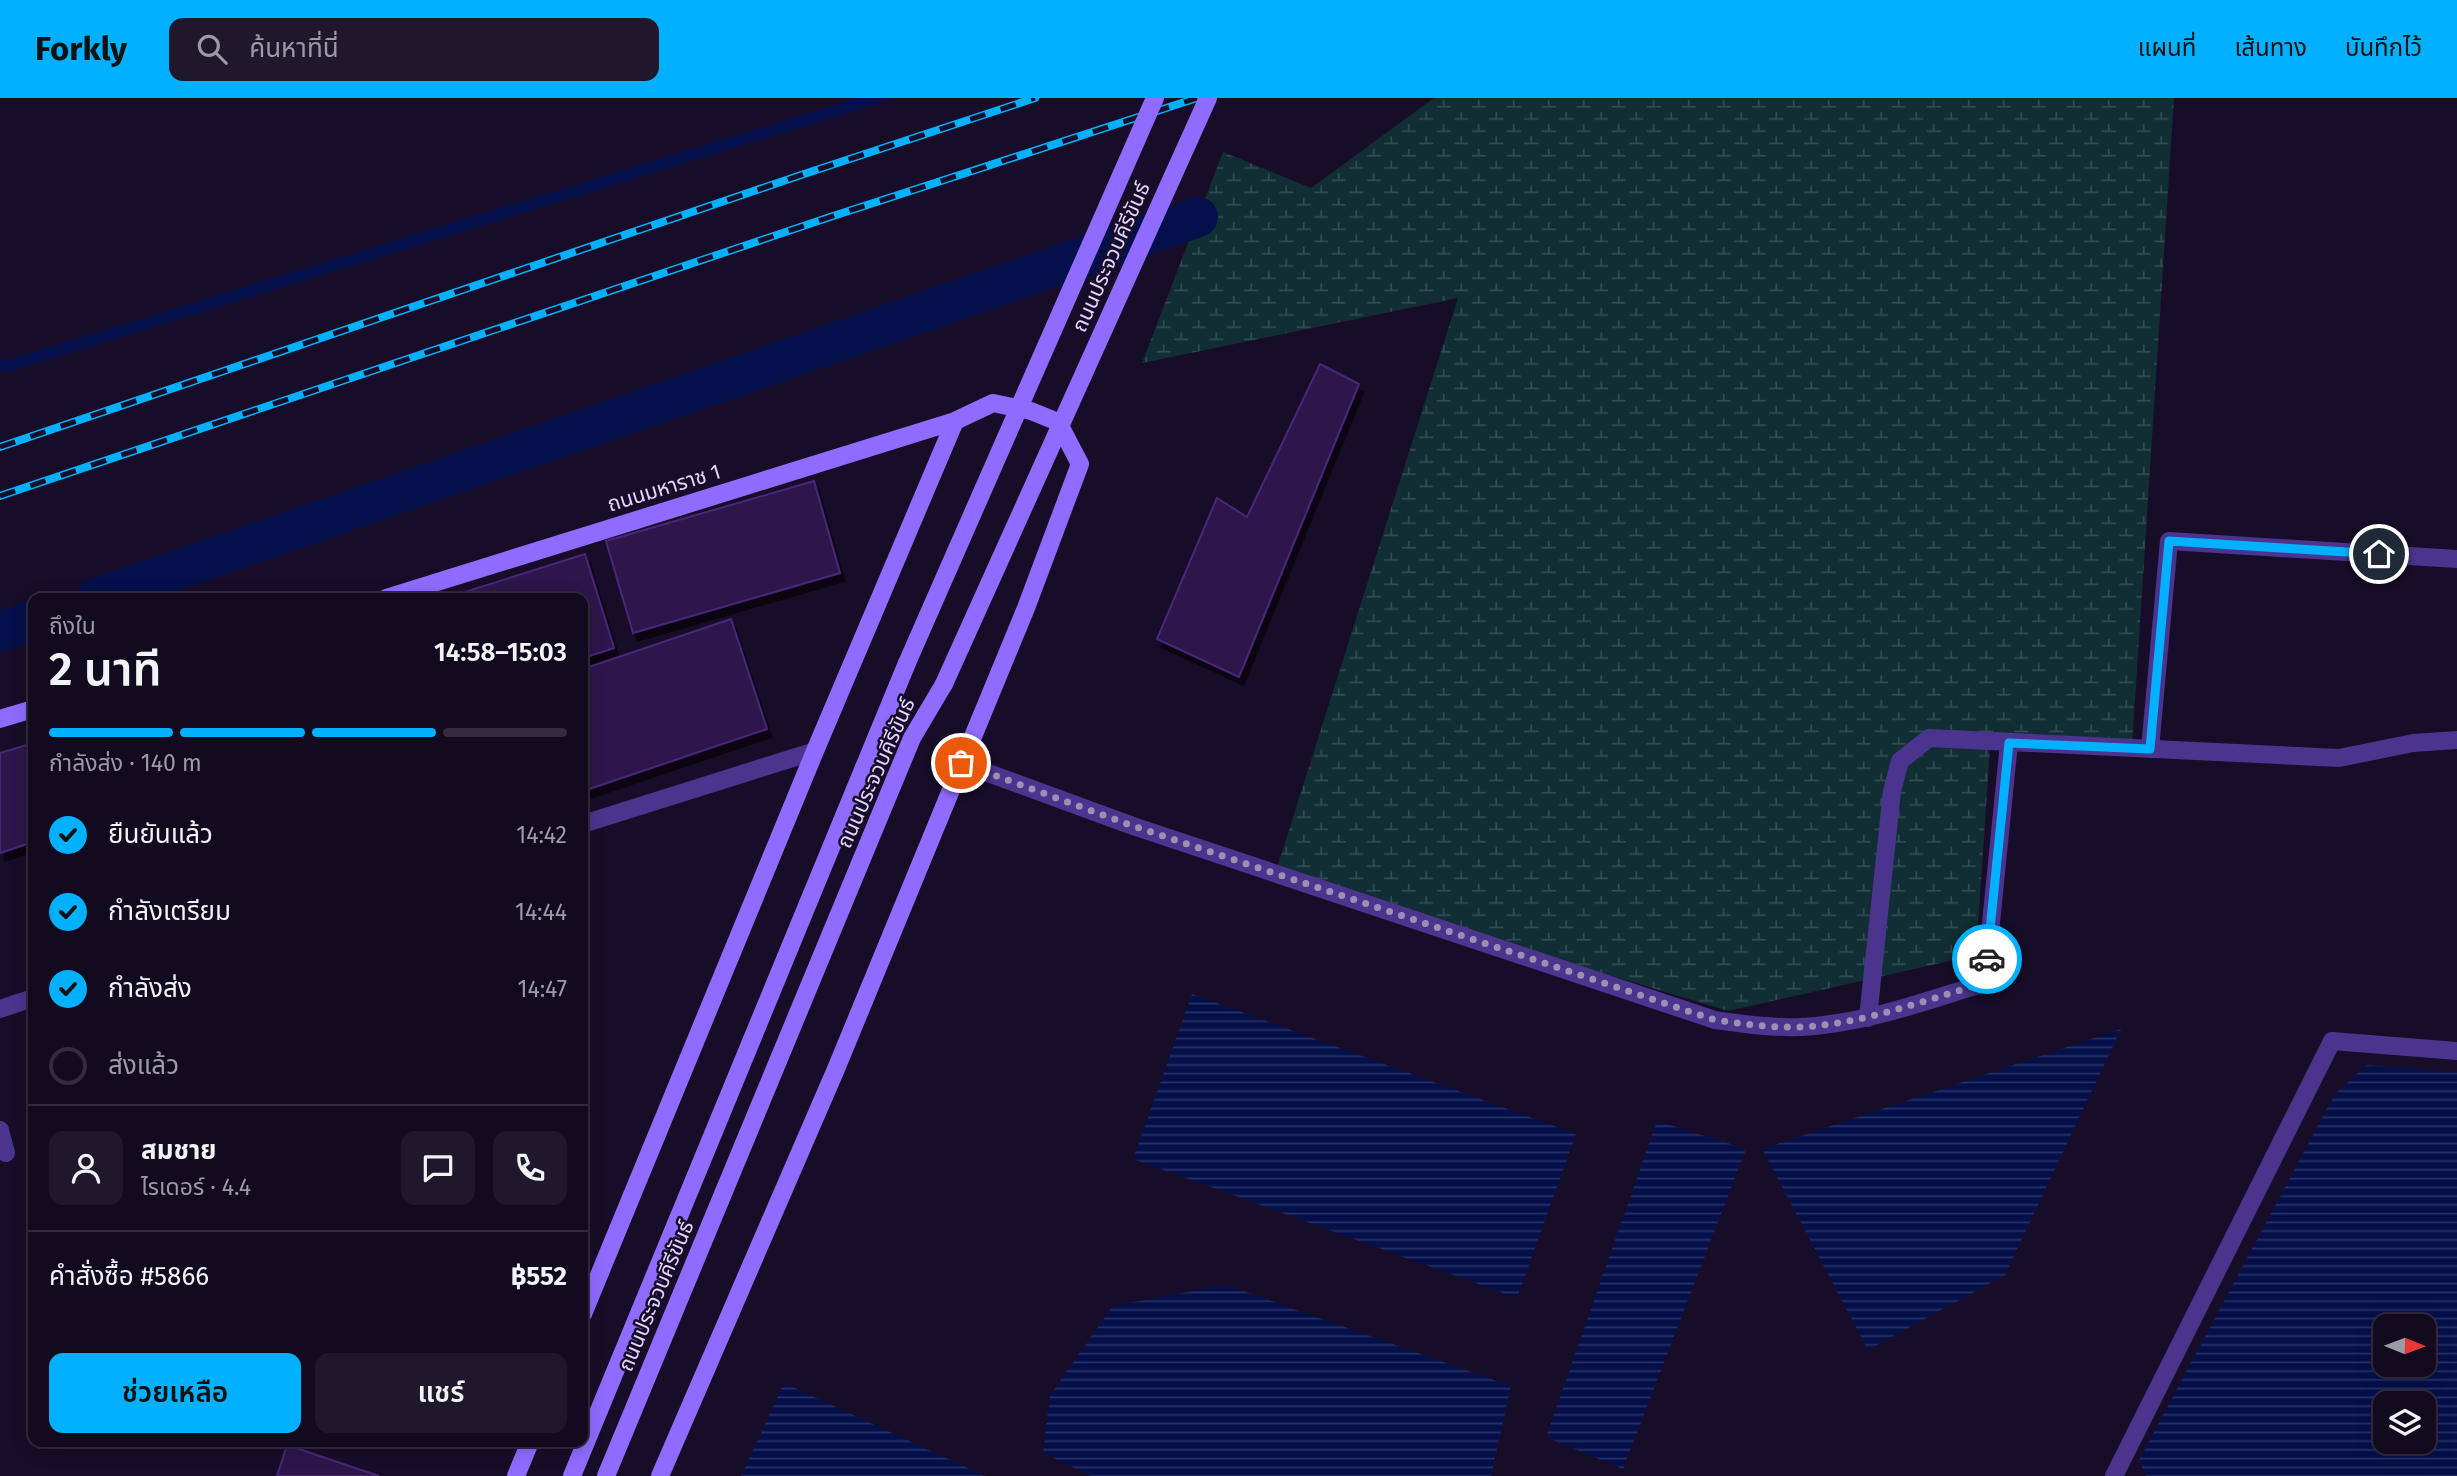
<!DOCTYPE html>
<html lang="th">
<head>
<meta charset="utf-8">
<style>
  body { margin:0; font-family:"Fira Sans","Noto Sans Thai",sans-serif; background:#1f182c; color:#f1f3f6; height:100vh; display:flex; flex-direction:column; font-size:26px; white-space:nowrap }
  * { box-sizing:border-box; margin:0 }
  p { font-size:23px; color:#9c9aa4 }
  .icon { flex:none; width:38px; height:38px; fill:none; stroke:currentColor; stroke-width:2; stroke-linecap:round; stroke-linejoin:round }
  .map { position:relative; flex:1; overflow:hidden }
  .details { position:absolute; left:28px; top:495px; width:560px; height:854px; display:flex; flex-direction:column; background:#120a1f; border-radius:14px; box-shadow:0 4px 18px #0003,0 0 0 2px #312b3d }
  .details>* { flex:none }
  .needle { width:46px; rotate:91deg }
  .controls { position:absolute; left:2373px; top:1216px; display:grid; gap:14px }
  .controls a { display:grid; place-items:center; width:63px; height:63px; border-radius:14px; background:#120a1f; box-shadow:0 4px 18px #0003,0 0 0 2px #312b3d; font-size:35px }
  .pin { position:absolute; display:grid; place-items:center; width:60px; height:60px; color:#fff; margin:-30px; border:4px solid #fff; border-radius:50%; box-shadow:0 2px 7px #0007 }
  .courier { position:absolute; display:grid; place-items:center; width:70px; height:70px; margin:-35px; border:5px solid #01b1ff; border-radius:50%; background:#fff; color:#222; box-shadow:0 2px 9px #0007 }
  .headline em { font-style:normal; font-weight:600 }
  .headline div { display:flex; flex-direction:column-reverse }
  .headline { display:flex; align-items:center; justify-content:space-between; height:119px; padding:0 21px }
  h1 { font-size:46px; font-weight:600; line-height:52px }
  .bar { display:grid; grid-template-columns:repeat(4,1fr); gap:10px 7px; align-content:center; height:84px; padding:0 21px }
  .bar i { height:9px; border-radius:5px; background:#312b3d }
  .bar .selected { background:#01b1ff }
  .bar p { grid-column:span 4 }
  .line { display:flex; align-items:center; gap:18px; padding:0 21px; border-top:2px solid #312b3d }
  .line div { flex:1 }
  .round { display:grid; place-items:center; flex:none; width:74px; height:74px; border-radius:14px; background:#1f182c }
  ol { padding:0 21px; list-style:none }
  li { display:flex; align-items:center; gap:21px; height:77px }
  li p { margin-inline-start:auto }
  li .icon { padding:7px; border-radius:50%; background:#01b1ff; color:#111; stroke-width:4 }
  li:last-child { color:#9c9aa4 }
  li i { width:38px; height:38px; border:4px solid #312b3d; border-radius:50% }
  .cta { display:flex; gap:14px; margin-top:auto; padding:14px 21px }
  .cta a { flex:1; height:80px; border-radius:14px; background:#01b1ff; color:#111; font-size:28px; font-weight:600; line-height:80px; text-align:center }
  .cta a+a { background:#1f182c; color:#f1f3f6 }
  header { display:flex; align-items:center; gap:42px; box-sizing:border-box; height:98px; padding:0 35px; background:#01b1ff; color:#111 }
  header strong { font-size:33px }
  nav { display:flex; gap:38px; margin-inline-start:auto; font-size:24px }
  .search { width:490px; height:63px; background:#1f182c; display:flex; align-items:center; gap:18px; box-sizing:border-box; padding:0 24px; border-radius:14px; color:#9c9aa4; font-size:26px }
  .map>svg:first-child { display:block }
  .wetland { fill:url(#wetland-marsh) }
  .water { fill:url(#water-rules); fill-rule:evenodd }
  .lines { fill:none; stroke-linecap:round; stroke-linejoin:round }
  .stream { stroke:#05104b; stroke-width:12 }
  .canal { stroke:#05104b; stroke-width:40 }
  .building { fill:#2d174c; stroke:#49277b; stroke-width:2; filter:url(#shadow) }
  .lane { stroke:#4a348d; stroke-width:18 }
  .street { stroke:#4a348d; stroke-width:18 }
  .secondary { stroke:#8f6cff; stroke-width:18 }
  .rail-casing { stroke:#01b1ff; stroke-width:8 }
  .rail { stroke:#180d29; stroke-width:5; stroke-dasharray:16; stroke-linecap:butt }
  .secondary-bridge { stroke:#8f6cff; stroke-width:18 }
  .done { stroke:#9c8fb4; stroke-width:7; stroke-dasharray:0 12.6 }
  .route { stroke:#01b1ff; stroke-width:9 }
  .labels { text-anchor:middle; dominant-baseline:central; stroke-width:5; stroke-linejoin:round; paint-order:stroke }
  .street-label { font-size:21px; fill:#e3d5ff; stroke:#180d29 }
</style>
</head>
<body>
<header>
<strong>Forkly</strong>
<div class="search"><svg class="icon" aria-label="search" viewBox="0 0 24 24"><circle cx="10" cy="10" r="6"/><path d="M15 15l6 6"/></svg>ค้นหาที่นี่</div>
<nav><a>แผนที่</a><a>เส้นทาง</a><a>บันทึกไว้</a></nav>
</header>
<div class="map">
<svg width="2457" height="1378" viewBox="0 0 2457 1378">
  <defs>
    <pattern id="wetland-marsh" width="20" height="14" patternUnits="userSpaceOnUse" patternTransform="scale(1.75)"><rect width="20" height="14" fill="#102e34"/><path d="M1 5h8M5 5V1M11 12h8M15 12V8" fill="none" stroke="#334b52"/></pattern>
    <pattern id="water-rules" width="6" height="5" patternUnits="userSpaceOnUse" patternTransform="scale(1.75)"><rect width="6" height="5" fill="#05104b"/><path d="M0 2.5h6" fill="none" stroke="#293266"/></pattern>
    <filter id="shadow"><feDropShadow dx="4.5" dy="8" stdDeviation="0" flood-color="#0009"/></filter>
  </defs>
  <rect width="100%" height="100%" fill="#180d29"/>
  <path class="wetland" d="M1434,0H2174L2132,649L1990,650L1976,857L1728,913L1275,776L1458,200L1142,265L1223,54L1311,90Z"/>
  <path class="water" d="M1192,896L1576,1036L1517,1200L1133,1061Z
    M2121,931L2005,1177L1868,1252L1762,1051Z
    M2367,967L2457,974V1378H2146L2139,1362L2335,996ZM2385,1228H2424V1267H2385ZM2385,1306H2424V1344H2385Z
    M1657,1023L1746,1051L1623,1371L1546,1339Z
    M1226,1187L1511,1288L1491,1378H1091L1043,1355L1050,1297L1113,1208Z
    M784,1285L985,1378H741Z"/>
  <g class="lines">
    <path class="stream" d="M0,268L11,267L877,0"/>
    <path class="canal" d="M96,500L1198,119
      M0,534L33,522"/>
  </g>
  <path class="building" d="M1320,266L1359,286L1239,579L1157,541L1217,400L1247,419Z
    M814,383L840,475L633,535L606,443Z
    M585,456L614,550L583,560V500H446Z
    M731,521L767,631L583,693V571Z
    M33,645V744L0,755V655Z
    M287,1347L379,1378H277Z"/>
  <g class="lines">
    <path class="lane" d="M2150,651L2169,443L2457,461
      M961,665L1133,728L1715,922C1744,926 1772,930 1801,929C1864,926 1925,903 1985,885L2009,645
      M1868,920L1892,693L1900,663L1929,640L2339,660L2413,645L2457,642
      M2114,1378L2332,943L2457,953"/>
    <path class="street" d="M583,726L815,653
      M0,911L33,900
      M0,1032L6,1055"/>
    <path class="secondary" d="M386,500L955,323L993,305L1031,313L1058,324L1080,366L1026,510L836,971L660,1378
      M0,621L33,611
      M583,1216L815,653L955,323
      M516,1378L530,1344
      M572,1378L907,565
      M606,1378L912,640L944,586"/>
    <defs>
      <path id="rail" d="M0,349L804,76L1035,0
        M0,398L827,120L1197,0"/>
    </defs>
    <use href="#rail" class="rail-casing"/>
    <use href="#rail" class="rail"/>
    <path class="secondary-bridge" d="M907,565L1155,0
      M944,586L1208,0"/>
  </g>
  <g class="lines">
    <path class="done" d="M961,665L1133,728L1715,922C1744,926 1772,930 1801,929C1864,926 1924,902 1985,885L1987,861"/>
    <path class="route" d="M1987,861L2009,645L2150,651L2169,443L2379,456"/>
  </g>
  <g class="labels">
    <g class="street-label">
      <text transform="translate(1111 159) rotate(-66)">ถนนประจวบคีรีขันธ์</text>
      <text transform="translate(664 390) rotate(-17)">ถนนมหาราช 1</text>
      <text transform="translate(876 675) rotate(-66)">ถนนประจวบคีรีขันธ์</text>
      <text transform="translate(656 1198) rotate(-67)">ถนนประจวบคีรีขันธ์</text>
    </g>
  </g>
</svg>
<div class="controls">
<a><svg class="needle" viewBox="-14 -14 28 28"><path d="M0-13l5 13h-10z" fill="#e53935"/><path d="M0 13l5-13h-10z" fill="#9c9aa4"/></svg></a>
<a><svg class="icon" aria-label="layers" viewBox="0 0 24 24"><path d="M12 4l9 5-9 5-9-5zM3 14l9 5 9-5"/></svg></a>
</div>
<div class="pin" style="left:961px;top:665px;background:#ea580c"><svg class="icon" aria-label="bag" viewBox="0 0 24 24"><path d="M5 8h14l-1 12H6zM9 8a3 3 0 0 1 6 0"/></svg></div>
<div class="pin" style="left:2379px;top:456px;background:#1f2937"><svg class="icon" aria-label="home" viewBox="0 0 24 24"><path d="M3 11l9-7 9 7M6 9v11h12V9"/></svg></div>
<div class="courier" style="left:1987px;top:861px"><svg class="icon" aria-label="car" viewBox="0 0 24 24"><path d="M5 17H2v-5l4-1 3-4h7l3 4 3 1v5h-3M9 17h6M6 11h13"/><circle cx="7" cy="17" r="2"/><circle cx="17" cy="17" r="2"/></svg></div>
<section class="details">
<div class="headline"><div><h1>2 นาที</h1><p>ถึงใน</p></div><em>14:58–15:03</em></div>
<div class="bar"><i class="selected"></i><i class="selected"></i><i class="selected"></i><i></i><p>กำลังส่ง · 140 m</p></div>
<ol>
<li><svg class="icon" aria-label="check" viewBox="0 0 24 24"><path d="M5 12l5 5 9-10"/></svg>ยืนยันแล้ว<p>14:42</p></li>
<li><svg class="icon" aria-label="check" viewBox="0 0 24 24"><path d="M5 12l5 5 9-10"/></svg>กำลังเตรียม<p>14:44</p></li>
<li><svg class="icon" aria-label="check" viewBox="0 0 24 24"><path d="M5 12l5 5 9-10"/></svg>กำลังส่ง<p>14:47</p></li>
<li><i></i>ส่งแล้ว</li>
</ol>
<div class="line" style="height:126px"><a class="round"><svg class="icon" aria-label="person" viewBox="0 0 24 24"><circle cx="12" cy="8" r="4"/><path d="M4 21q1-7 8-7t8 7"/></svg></a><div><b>สมชาย</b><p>ไรเดอร์ · 4.4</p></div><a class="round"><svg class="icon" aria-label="chat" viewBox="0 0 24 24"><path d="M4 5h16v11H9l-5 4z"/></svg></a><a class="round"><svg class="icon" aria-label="phone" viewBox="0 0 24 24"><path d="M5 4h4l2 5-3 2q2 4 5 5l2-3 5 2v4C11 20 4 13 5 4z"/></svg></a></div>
<div class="line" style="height:91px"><div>คำสั่งซื้อ #5866</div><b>฿552</b></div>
<div class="cta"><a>ช่วยเหลือ</a><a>แชร์</a></div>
</section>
</div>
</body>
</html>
